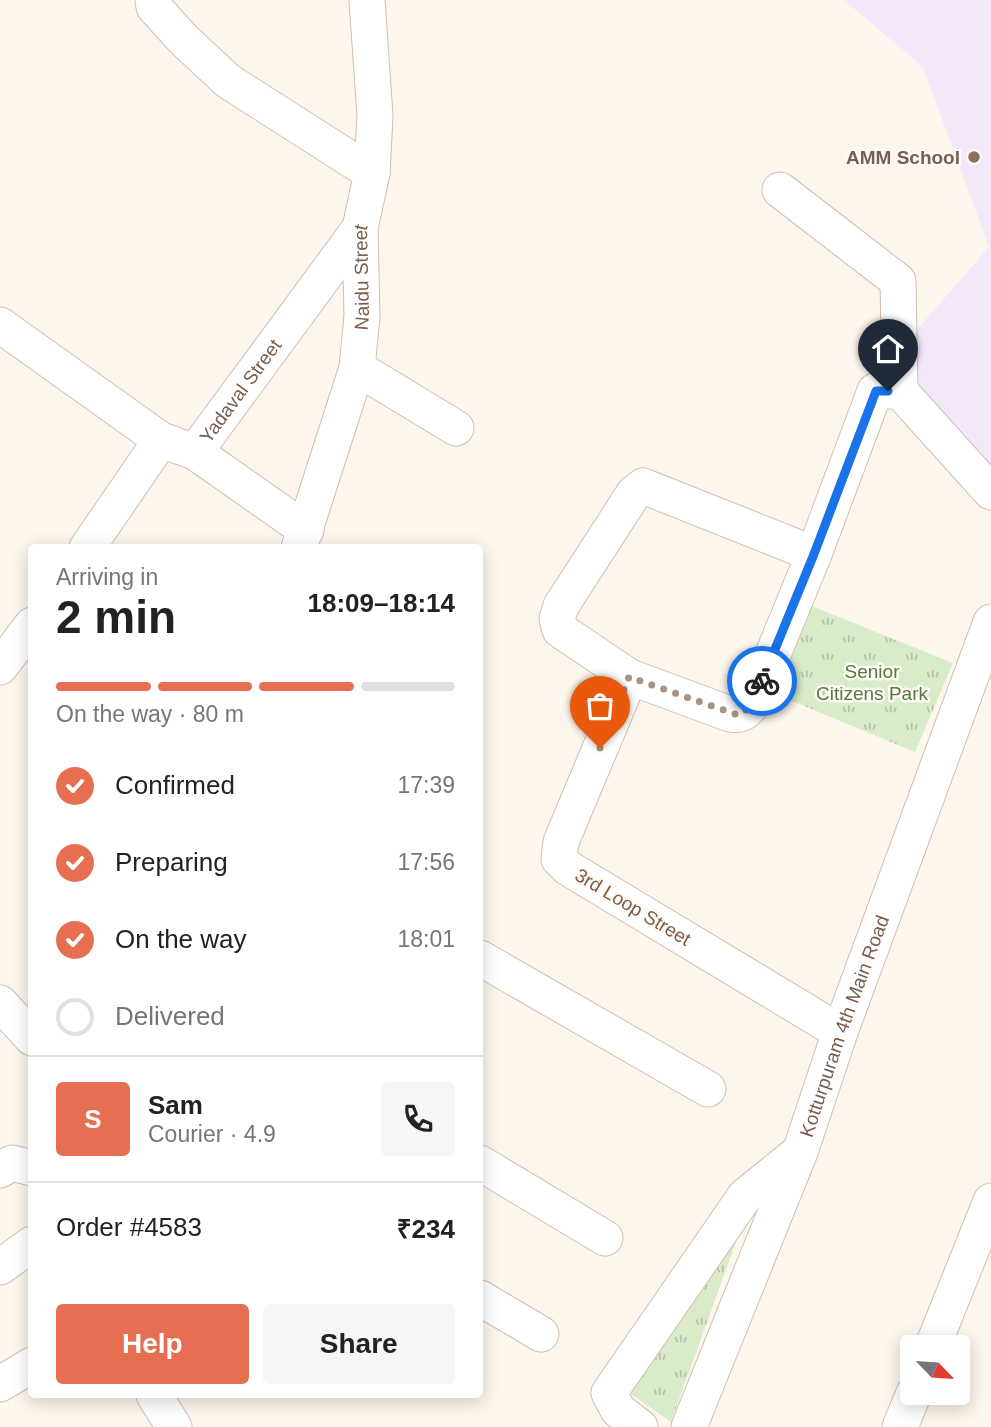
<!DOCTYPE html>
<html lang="en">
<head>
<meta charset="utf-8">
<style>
  body { margin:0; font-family:Arial,sans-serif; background:#f6f6f6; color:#222; height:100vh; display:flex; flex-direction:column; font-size:26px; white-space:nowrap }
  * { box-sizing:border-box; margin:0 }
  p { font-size:23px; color:#767676 }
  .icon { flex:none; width:38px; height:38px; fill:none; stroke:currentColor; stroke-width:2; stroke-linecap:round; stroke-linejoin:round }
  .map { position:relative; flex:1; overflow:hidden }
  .sheet { position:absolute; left:28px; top:544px; width:455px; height:854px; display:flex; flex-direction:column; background:#fff; border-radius:7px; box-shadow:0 4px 18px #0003 }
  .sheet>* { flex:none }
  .needle { width:46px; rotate:115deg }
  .controls { position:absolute; left:900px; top:1335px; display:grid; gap:14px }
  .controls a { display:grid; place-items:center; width:70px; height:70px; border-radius:7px; background:#fff; box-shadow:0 4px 18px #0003; font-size:35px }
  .pin { position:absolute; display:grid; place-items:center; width:60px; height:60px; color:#fff; margin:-72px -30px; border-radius:50% 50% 50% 0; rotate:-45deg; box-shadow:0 0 7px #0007 }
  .pin .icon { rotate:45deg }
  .courier { position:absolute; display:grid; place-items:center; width:70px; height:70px; margin:-35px; border:5px solid #1a73e8; border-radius:50%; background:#fff; color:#222; box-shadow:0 2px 9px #0007 }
  .head em { font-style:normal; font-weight:800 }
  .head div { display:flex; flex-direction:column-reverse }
  .head { display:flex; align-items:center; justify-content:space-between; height:119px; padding:0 28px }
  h1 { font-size:46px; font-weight:800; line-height:52px }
  .bar { display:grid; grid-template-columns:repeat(4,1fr); gap:10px 7px; align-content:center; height:84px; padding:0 28px }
  .bar i { height:9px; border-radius:5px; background:#e0e0e0 }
  .bar .current { background:#e76f51 }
  .bar p { grid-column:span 4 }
  .line { display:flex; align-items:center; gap:18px; padding:0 28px; border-top:2px solid #e0e0e0 }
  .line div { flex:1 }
  .round { display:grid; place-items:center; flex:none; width:74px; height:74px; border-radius:7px; background:#f6f6f6 }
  ol { padding:0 28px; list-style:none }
  li { display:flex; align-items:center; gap:21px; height:77px }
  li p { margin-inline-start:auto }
  li .icon { padding:7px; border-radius:50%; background:#e76f51; color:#fff; stroke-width:4 }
  li:last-child { color:#767676 }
  li i { width:38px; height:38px; border:4px solid #e0e0e0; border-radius:50% }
  .button { display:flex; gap:14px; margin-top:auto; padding:14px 28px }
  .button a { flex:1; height:80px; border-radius:7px; background:#e76f51; color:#fff; font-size:28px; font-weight:800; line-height:80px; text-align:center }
  .button a+a { background:#f6f6f6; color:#222 }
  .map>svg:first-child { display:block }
  .education { fill:#f3e8fa }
  .grass { fill:url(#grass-tufts) }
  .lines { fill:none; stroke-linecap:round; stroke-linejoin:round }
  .minor-casing { stroke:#d1beb0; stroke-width:37 }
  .minor { stroke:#fff; stroke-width:35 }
  .done { stroke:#a89285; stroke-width:7; stroke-dasharray:0 12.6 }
  .route { stroke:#1a73e8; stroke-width:9 }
  .education-dot { fill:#8d6e63; stroke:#fffaf3; stroke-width:2.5 }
  .labels { text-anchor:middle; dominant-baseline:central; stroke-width:5; stroke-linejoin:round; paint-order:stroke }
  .education-label { font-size:19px; font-weight:bold; fill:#785e54; stroke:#fffaf3; text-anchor:end }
  .street-label { font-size:19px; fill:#7a5c4d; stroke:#fffaf3 }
  .park-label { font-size:19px; fill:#537a41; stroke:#fffaf3 }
</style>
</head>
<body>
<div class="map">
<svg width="991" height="1427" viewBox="0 0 991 1427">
  <defs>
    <pattern id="grass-tufts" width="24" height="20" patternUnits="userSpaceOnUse" patternTransform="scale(1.75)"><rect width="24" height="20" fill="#d8ecc9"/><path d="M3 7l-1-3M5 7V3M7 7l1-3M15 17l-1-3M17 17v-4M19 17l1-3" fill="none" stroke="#b4c2a5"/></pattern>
  </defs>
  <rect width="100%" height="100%" fill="#fdf6ec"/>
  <path class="education" d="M844,0H991V470L895,355L989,247L923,67Z"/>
  <path class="grass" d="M809,605L953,663L915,752L773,693Z
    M737,1239L671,1422L622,1388Z"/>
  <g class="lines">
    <defs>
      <g id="minor">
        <path d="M153,0L154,7L184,40L228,81L372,173"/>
        <path d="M780,190L898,281L900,391"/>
        <path d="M0,325L161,440"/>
        <path d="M357,368L456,428"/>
        <path d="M195,452L306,530"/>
        <path id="s1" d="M87,548L161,440L195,452L360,228"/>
        <path id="s2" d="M299,548L357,368L362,316L360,228L372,173L375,116L367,0"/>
        <path d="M0,667L32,625"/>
        <path d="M630,677L560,630L557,619L561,606L634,493L643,486L814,554"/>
        <path d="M480,958L708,1089"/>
        <path d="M0,1003L32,1038"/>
        <path d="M840,1032L568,868L559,859L561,842L630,677L730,714C742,716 746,712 753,703L814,554L875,391H900L991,492"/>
        <path d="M480,1163L605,1238"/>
        <path d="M0,1170L12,1163L32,1168"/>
        <path d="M0,1267L32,1244"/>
        <path d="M480,1298L541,1334"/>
        <path d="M932,1348L991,1201"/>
        <path d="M0,1384L32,1365"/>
        <path d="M154,1395L174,1427"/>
        <path d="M640,1427L618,1410L609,1393L745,1196L797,1154"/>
        <path id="s3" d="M689,1427L800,1152L840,1032L991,622"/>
        <path d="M900,1427L914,1393"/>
      </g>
    </defs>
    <use href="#minor" class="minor-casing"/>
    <use href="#minor" class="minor"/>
  </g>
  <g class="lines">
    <path class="done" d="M600,748L629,677L738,715C753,709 757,694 762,681"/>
    <path class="route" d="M762,681L814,554L876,391H888"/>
  </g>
  <circle class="education-dot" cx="974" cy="157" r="7"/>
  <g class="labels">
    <g class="education-label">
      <text x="960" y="157">AMM School</text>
    </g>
    <g class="street-label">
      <text stroke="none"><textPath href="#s2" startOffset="280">Naidu Street</textPath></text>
      <text stroke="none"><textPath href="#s1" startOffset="243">Yadaval Street</textPath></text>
      <text transform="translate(633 907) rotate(31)">3rd Loop Street</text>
      <text stroke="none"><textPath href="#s3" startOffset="430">Kotturpuram 4th Main Road</textPath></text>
    </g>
    <g class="park-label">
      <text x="872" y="671">Senior<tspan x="872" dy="22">Citizens Park</tspan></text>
    </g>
  </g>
</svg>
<div class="controls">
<a><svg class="needle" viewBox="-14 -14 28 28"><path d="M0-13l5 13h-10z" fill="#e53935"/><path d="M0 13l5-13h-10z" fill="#767676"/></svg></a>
</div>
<div class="pin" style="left:600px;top:748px;background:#ea580c"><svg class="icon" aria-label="bag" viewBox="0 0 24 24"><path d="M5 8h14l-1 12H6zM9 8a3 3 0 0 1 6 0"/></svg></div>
<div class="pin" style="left:888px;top:391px;background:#1f2937"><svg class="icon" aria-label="home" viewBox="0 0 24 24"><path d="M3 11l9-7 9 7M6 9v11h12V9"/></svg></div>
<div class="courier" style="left:762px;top:681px"><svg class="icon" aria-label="bike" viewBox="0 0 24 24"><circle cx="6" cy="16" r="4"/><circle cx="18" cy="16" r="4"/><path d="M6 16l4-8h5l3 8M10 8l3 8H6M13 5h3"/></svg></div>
<section class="sheet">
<div class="head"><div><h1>2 min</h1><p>Arriving in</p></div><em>18:09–18:14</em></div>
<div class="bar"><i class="current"></i><i class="current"></i><i class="current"></i><i></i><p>On the way · 80 m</p></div>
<ol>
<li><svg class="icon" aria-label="check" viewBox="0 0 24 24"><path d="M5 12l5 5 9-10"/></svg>Confirmed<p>17:39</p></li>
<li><svg class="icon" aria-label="check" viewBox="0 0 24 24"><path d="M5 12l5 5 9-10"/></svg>Preparing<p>17:56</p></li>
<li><svg class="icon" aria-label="check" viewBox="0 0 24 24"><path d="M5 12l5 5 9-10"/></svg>On the way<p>18:01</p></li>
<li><i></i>Delivered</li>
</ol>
<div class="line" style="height:126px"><b class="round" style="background:#e76f51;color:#fff">S</b><div><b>Sam</b><p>Courier · 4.9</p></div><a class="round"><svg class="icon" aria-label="phone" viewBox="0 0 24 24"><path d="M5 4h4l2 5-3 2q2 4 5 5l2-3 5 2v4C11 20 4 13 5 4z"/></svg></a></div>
<div class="line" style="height:91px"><div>Order #4583</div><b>₹234</b></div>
<div class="button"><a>Help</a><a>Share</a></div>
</section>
</div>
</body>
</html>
